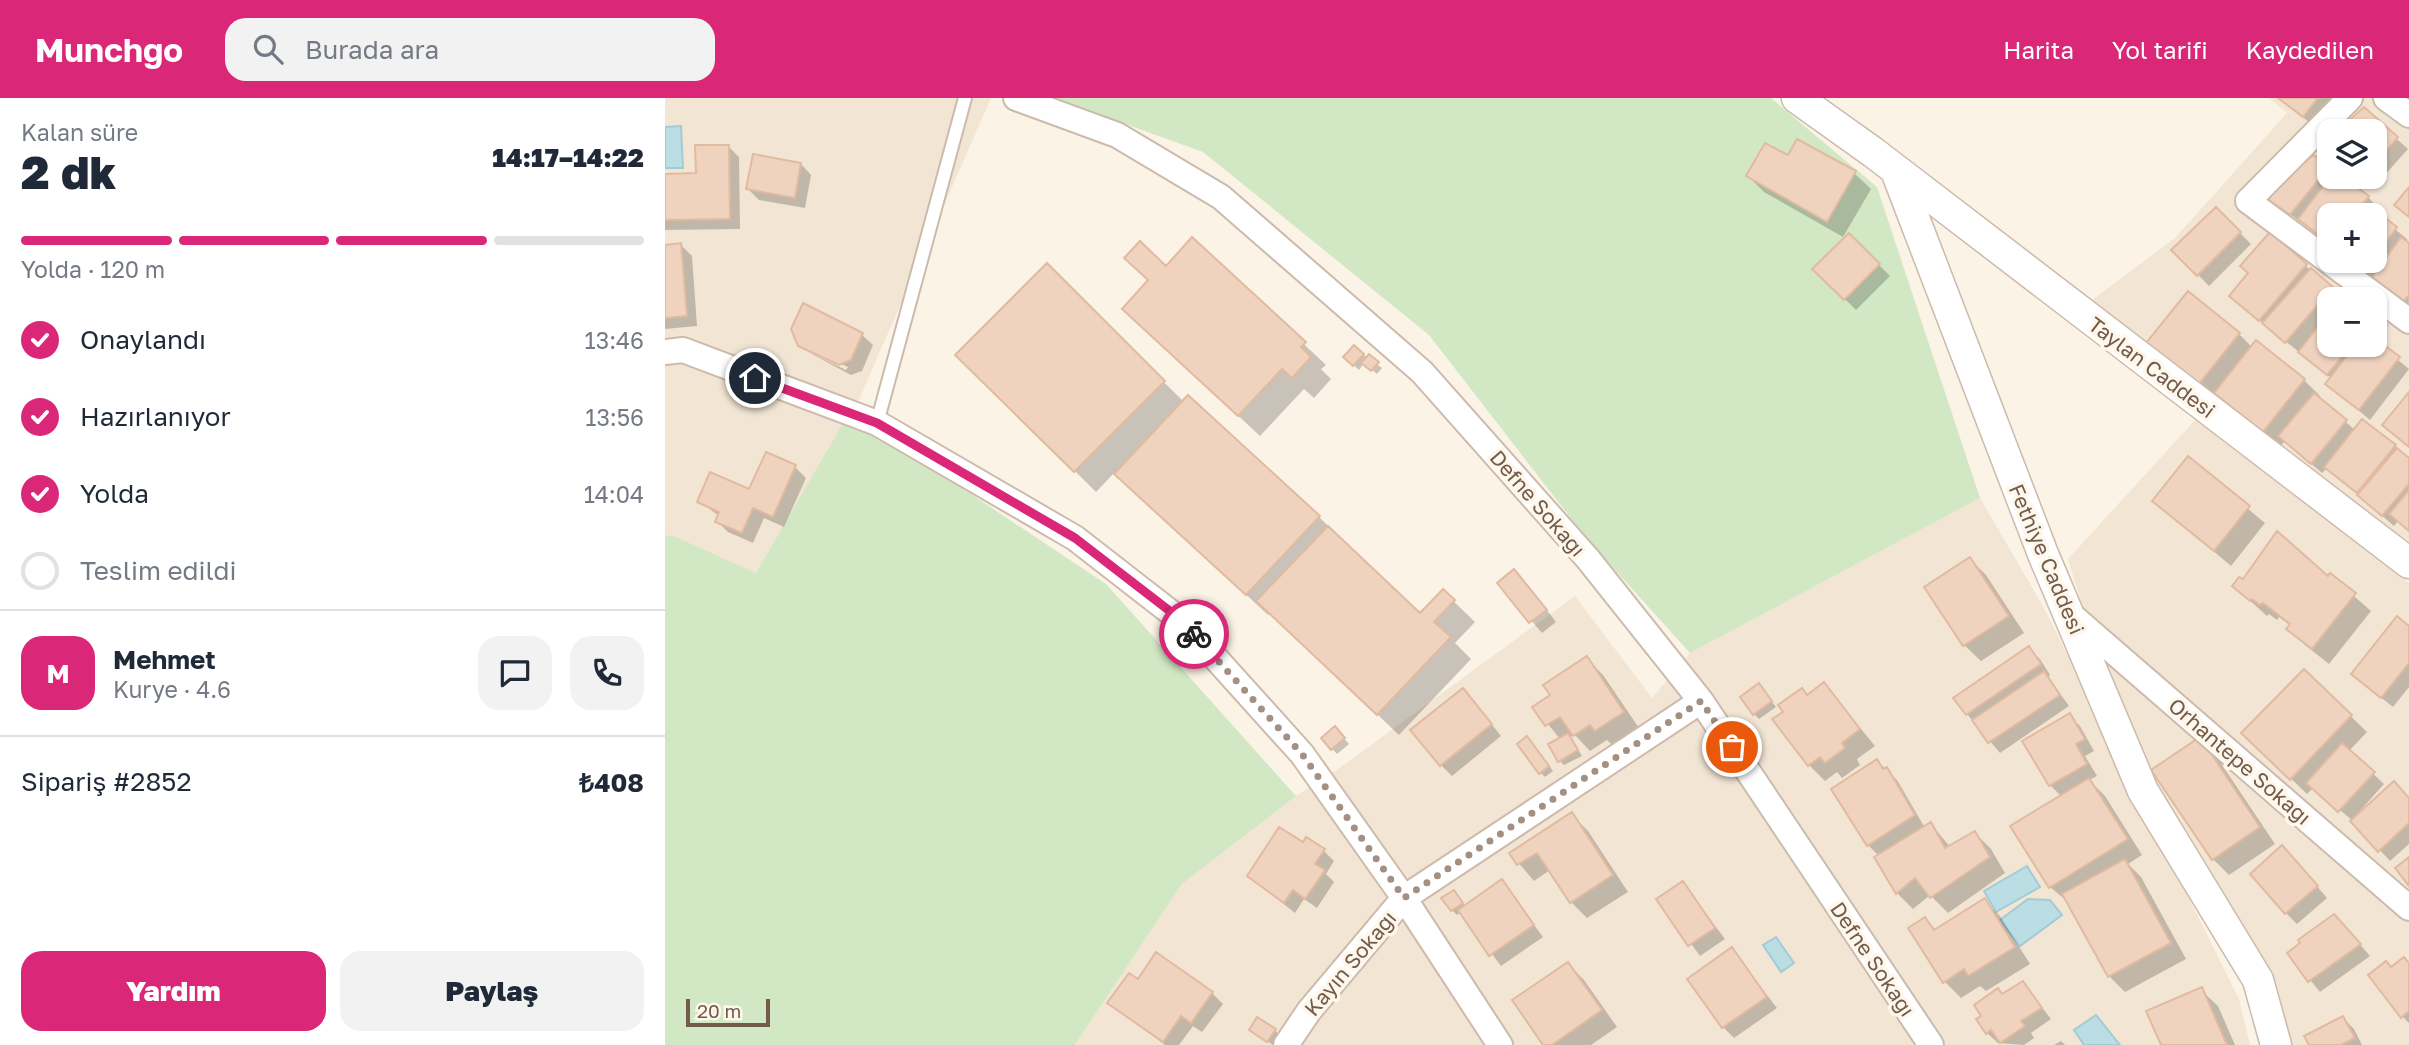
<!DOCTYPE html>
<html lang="tr">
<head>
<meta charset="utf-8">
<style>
  body { margin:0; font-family:"Golos Text",sans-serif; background:#f2f2f3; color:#1f2937; height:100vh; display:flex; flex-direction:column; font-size:26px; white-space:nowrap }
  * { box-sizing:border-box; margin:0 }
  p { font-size:23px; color:#747a83 }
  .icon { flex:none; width:38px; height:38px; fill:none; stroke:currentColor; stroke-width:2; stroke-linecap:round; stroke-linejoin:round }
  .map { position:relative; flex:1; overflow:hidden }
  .details { display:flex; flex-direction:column; background:#fff; width:665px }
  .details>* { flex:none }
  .buttons { position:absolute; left:1652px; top:21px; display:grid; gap:14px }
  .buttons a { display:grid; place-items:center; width:70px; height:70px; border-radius:14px; background:#fff; box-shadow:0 2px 5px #0004; font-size:35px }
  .scale { position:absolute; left:21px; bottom:18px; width:84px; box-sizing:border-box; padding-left:7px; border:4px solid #735b4c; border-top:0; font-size:19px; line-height:24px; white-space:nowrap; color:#735b4c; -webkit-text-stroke:5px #fef7ec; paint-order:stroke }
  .pin { position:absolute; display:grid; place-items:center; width:60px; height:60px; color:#fff; margin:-30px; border:4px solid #fff; border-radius:50%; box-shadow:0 2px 7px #0007 }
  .courier { position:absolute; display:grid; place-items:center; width:70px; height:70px; margin:-35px; border:5px solid #db2777; border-radius:50%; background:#fff; color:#222; box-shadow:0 2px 9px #0007 }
  .overview em { font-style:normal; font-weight:800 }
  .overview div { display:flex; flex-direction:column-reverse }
  .overview { display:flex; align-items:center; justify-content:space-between; height:119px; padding:0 21px }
  h1 { font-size:46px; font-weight:800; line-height:52px }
  .bar { display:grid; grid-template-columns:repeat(4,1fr); gap:10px 7px; align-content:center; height:84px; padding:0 21px }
  .bar i { height:9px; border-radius:5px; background:#e0e1e3 }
  .bar .selected { background:#db2777 }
  .bar p { grid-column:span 4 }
  .line { display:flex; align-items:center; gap:18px; padding:0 21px; border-top:2px solid #e0e1e3 }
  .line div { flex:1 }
  .round { display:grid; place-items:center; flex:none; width:74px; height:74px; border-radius:21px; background:#f2f2f3 }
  ol { padding:0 21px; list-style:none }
  li { display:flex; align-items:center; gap:21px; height:77px }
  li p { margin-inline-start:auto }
  li .icon { padding:7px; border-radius:50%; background:#db2777; color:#fff; stroke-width:4 }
  li:last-child { color:#747a83 }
  li i { width:38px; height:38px; border:4px solid #e0e1e3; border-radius:50% }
  .action { display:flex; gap:14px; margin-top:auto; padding:14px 21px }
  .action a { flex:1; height:80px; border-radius:21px; background:#db2777; color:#fff; font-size:28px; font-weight:800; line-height:80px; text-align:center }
  .action a+a { background:#f2f2f3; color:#1f2937 }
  header { display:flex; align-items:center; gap:42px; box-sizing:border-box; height:98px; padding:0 35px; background:#db2777; color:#fff }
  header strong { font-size:33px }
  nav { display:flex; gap:38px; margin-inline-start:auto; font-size:24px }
  .search { width:490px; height:63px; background:#f2f2f3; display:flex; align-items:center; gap:18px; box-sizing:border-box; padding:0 24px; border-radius:21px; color:#747a83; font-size:26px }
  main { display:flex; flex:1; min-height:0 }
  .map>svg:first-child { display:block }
  .residential { fill:#f2e5d4; fill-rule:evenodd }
  .green { fill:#d2e8c5 }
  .water { fill:#bbdde4; stroke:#a2ccd5; stroke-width:2 }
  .shadow { fill:#0003 }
  .building { fill:#efd3bf; stroke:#e1baa0; stroke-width:2 }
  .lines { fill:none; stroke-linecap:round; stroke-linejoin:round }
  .service-casing { stroke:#ccbbac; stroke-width:16 }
  .minor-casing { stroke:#ccbbac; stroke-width:28 }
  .tertiary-casing { stroke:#ccbbac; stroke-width:33 }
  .service { stroke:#fff; stroke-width:12 }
  .minor { stroke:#fff; stroke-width:24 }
  .tertiary { stroke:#fff; stroke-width:30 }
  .done { stroke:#a39082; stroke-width:7; stroke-dasharray:0 12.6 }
  .route { stroke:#db2777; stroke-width:9 }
  .labels { text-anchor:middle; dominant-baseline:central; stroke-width:7; stroke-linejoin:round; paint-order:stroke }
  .street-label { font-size:21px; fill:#735b4c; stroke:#fef7ec }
</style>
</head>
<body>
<header>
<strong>Munchgo</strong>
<div class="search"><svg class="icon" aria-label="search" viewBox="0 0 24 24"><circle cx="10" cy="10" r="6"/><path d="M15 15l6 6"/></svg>Burada ara</div>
<nav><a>Harita</a><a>Yol tarifi</a><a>Kaydedilen</a></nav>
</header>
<main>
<section class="details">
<div class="overview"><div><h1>2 dk</h1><p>Kalan süre</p></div><em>14:17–14:22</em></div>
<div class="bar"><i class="selected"></i><i class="selected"></i><i class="selected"></i><i></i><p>Yolda · 120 m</p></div>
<ol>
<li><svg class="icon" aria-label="check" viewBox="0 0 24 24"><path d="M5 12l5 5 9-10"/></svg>Onaylandı<p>13:46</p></li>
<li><svg class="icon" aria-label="check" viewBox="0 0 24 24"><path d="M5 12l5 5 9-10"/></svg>Hazırlanıyor<p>13:56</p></li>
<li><svg class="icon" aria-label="check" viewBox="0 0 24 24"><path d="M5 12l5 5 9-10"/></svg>Yolda<p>14:04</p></li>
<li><i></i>Teslim edildi</li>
</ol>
<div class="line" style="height:126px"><b class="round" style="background:#db2777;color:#fff">M</b><div><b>Mehmet</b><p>Kurye · 4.6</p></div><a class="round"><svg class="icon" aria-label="chat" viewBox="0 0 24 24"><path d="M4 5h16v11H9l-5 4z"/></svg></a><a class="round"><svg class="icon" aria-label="phone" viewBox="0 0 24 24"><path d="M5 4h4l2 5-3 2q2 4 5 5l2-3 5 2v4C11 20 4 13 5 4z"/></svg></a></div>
<div class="line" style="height:91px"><div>Sipariş #2852</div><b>₺408</b></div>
<div class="action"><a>Yardım</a><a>Paylaş</a></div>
</section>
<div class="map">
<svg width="1744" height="947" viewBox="0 0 1744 947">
  <rect width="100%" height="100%" fill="#fbf3e6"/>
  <path class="residential" d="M0,0H326L192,306L91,475L7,437L0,438Z
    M1604,0H1744V444L1419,208L1510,140L1622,15ZM1664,33H1710V79H1664ZM1664,117H1710V163H1664ZM1664,201H1710V247H1664Z
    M1532,320L1744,485V947H1618L1601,893L1545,771L1451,620L1403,461Z
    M1315,400L1379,510L1574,901L1585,947H410L517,786L631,698L676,669L910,498L987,600L1025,555Z"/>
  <path class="green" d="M388,0H1106L1212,89L1315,400L1025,555L922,441L764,237L538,54Z
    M184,315L441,486L631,698L517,786L410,947H0V438L7,437L91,475Z"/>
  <path class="water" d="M16,28L18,70H0V29Z
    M1362,768L1375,789L1331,814L1319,793Z
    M1363,801L1385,802L1397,817L1355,848L1335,822Z
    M1111,839L1129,865L1116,874L1098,847Z
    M1431,917L1455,947H1419L1409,932Z"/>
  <path class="shadow" d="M1614,0H1668L1650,29Z
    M1699,12L1743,51L1709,89L1698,79H1710V33H1674Z
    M63,48L74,59L75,131L0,132V78L33,77Z
    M1649,59L1664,74V79H1674L1703,99L1713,110L1710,115L1742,141L1744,208L1688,163H1710V117H1664V145L1603,100Z
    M1123,60L1189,75L1206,91L1178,139L1099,94L1083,78Z
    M136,66L146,77L140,110L94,102L83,91Z
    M1551,111L1586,146L1544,188L1509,152Z
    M1605,136L1678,201L1684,194L1693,201H1664V247H1710V215L1723,227L1710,243L1744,271L1705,322L1662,286L1666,280L1577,208L1585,176Z
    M1184,137L1225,178L1191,212L1150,171Z
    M527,141L661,267L656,271L666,281L649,300L639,291L595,338L480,231L501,170Z
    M16,147L27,158L32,228L0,231V148Z
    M382,168L519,304L654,419L755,517L778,493L810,524L790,545L806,561L734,637L605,514L603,517L450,374L431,394L293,257Z
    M139,207L197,237L208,247L197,273L186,277L141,253L181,272L183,269L139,249V252L134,247Z
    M1574,236L1587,249L1639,282L1655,298L1653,300L1690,332L1730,348L1744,362V433L1733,423L1729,428L1662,370L1657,375L1620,343L1615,349L1553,297L1551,301L1500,261Z
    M689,250L717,270L712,276L699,265L694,272L680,259Z
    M1523,361L1600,425L1566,468L1489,403Z
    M130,369L141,380L119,429L99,420L88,445L63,434L52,423L54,418L34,403L85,394Z
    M1305,461L1321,477L1359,535L1316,563L1299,547Z
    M1665,477L1706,513L1664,566L1640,547L1624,531L1626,528L1614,519L1612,522L1604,516L1602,518L1569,488L1663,480Z
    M860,484L891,524L877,535L834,485Z
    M1732,521L1744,530V589L1728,609L1699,586Z
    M1364,551L1375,561L1385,577L1383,579L1404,608L1335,655L1302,616Z
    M921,560L938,577L974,630L948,648L942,642L925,653L909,636L905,639L917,658L899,667L894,662L895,641L870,610L888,598Z
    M1639,573L1702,634L1684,653L1719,686L1694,714L1696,716L1729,686L1744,701V746L1725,763L1687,722L1648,690L1642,696L1579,635Z
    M1159,586L1210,648L1192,661L1195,667L1177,680L1172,674L1160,683L1144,667L1143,599Z
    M1099,593L1111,609L1094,621L1089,616Z
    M808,603L836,638L787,678L776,667Z
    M1404,618L1415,628L1429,653L1420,658L1432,678L1424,682L1440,698L1477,757L1463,766L1476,779L1521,861L1460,894L1444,878L1403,804L1385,789L1397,699L1385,687L1359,643Z
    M675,636L684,646L672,656L658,641Z
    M1535,642L1551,658L1610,746L1564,777L1548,761Z
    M867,645L888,673L880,679L875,674Z
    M1212,663L1232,682L1260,730L1266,726L1285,749L1310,735L1326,751L1340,775L1283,815L1265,797L1248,811L1232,795L1211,759L1214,758L1203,747Z
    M907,717L923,733L963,794L922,820L906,804L885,772L869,783L846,756Z
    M638,746L659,753L669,763L661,776L669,784L652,810L639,801L630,815L584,778Z
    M1628,760L1662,800L1632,826L1621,815Z
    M837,784L878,839L836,868L796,814L792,817L787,812L789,794L801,809Z
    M1018,785L1060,841L1035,858L994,802Z
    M1319,802L1335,818L1365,866L1321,893L1315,888L1296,900L1280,884L1260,821L1271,832Z
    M1680,829L1705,858L1655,894L1624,856Z
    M1067,852L1112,910L1069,940L1058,929Z
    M1739,861L1744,866V925L1737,918L1726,871Z
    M903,866L919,882L952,929L926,947H880Z
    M473,883L547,895L558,906L537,934L528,928L514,947H500L444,905Z
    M1358,885L1386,921L1366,935L1369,940L1359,947L1333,945L1322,935L1318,918L1339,898Z
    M1536,892L1553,908L1570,947H1498Z
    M1678,920L1689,931L1697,947H1646Z
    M610,932L614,937L608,947L591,936Z
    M1396,943L1400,947H1389Z"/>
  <path class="building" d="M1613,0H1653L1638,19Z
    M1699,9L1733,39L1710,66V33H1672Z
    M1132,41L1191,73L1162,124L1081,78L1100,45L1123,57Z
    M30,47H64L65,121L0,122V76L31,75Z
    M88,56L136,65L130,100L81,91Z
    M1649,57L1663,70L1625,117L1601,100L1616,80Z
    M1665,79H1677L1704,98L1690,117H1664V145L1633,121Z
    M1744,89V119L1729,107Z
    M1699,104L1732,129L1710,160V117H1690Z
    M1551,109L1576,134L1532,178L1506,152Z
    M1605,134L1642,166L1594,223L1564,198L1583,175L1575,168Z
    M1184,135L1215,166L1179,202L1147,171Z
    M527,139L641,244L636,249L646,259L627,280L617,271L573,318L457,211L483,182L459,160L475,143L501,168Z
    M1736,139L1744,145V197L1739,203L1707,179Z
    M16,145L22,218L0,220V147Z
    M382,165L500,283L409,374L290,257Z
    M1646,170L1668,189L1620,245L1597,225Z
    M1523,193L1575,235L1534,286L1481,245Z
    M138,205L198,235L186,262L174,267L133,248L126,231Z
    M1664,215V247H1687L1662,277L1633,254Z
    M1710,240L1735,259L1694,312L1660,286L1690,247H1710Z
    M1591,242L1640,281L1598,334L1549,295Z
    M689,247L699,256L688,268L678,259Z
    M704,256L714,264L706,273L696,265Z
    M1744,294V349L1717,327Z
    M1649,295L1682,322L1646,366L1613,338Z
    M523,297L655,418L581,497L449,376Z
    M1697,321L1731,347L1692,395L1659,369Z
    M1732,350L1744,360V386L1717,418L1692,397Z
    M101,354L131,367L108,419L88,410L77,435L50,424L54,414L32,404L45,374L84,391Z
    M1523,358L1585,408L1549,453L1487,403Z
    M1744,392V433L1724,416Z
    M663,428L755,515L778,491L790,502L769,524L786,539L712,617L591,503Z
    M1612,433L1663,478L1665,475L1691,495L1647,551L1621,531L1625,526L1598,505L1595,507L1587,501L1585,503L1567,488L1574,479L1578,481Z
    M1305,459L1344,518L1298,548L1259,489Z
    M849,471L882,512L864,525L832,485Z
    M1732,518L1744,528V565L1716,600L1686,576Z
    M1364,548L1376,566L1301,617L1288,600Z
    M922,558L959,614L930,633L925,627L908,638L895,619L880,628L867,609L885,597L878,587Z
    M1639,571L1687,617L1625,682L1576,635Z
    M1379,573L1395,597L1323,645L1307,622Z
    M1159,584L1195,631L1177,645L1180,650L1160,665L1155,659L1143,668L1107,621L1118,614L1113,607L1137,590L1142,597Z
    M1094,585L1107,603L1088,617L1075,599Z
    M798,590L827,626L775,668L745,632Z
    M1405,615L1420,641L1411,646L1422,666L1384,688L1357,643Z
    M670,628L680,640L666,652L656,640Z
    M903,635L913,652L893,664L883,646Z
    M862,638L884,668L874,676L852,646Z
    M1535,639L1595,729L1547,762L1486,672Z
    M1677,645L1710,674L1673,714L1641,685Z
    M1212,661L1218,671L1222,669L1250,717L1202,748L1166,691Z
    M1424,680L1463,741L1384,790L1345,728Z
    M1729,683L1744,700V725L1713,754L1685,723Z
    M907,714L948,777L905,805L872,755L852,767L844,755Z
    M1266,724L1280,750L1310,733L1325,759L1265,800L1250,780L1231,796L1209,759Z
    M614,729L638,744L641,739L660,751L650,766L660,772L640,801L628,792L619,805L582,778Z
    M1617,747L1653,788L1620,816L1585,776Z
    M1744,759V788L1730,770Z
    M1460,761L1506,845L1443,879L1397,796Z
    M837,781L869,827L824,858L793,812Z
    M1018,783L1050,830L1023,848L991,801Z
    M789,792L798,805L786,813L776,800Z
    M1320,800L1350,849L1303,878L1299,871L1278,885L1243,830L1260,819L1269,832Z
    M1669,816L1696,846L1643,884L1622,855L1635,845L1633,842Z
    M1067,849L1102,899L1057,930L1022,881Z
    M491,854L548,894L526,925L516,918L498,944L442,905L464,875L473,881Z
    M1739,859L1744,865V913L1736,920L1703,877L1721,863L1726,869Z
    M903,864L937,912L887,947H878L847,902Z
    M1358,883L1377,910L1356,923L1360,928L1335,945L1326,932L1321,936L1311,921L1316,918L1309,907L1333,890L1337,896Z
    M1537,889L1562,947H1496L1481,913Z
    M1678,918L1690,940L1676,947H1644L1639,938Z
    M592,919L611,931L602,944L584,932Z"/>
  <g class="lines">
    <defs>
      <path id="service" d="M212,325L300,0"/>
      <path id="minor" d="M351,0L452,37L556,99L757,274L923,461L1036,603L1266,947
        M1685,0L1583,103L1744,223
        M1721,0L1744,17
        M0,254L18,252L212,325L410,440L518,524L637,656L739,800L835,947
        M1405,516L1744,810
        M621,947L644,913L739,800L1036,603"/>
      <path id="tertiary" d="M1132,0L1209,55L1744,465
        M1231,73L1378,456L1478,693L1593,882L1611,947"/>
    </defs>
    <use href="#service" class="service-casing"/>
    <use href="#minor" class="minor-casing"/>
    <use href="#tertiary" class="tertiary-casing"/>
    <use href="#service" class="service"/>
    <use href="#minor" class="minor"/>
    <use href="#tertiary" class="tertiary"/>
  </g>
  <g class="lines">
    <path class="done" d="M529,536L637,656L739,800L1036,603L1067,649"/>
    <path class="route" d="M90,280L212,325L410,440L519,524L529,536"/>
  </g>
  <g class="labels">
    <g class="street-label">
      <text transform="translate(1487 269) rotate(37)">Taylan Caddesi</text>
      <text transform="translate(873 405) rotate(49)">Defne Sokağı</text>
      <text transform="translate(1382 461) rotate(67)">Fethiye Caddesi</text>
      <text transform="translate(1575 663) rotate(41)">Orhantepe Sokağı</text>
      <text transform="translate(1208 861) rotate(56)">Defne Sokağı</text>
      <text transform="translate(685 865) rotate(-50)">Kayın Sokağı</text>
    </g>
  </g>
</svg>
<div class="buttons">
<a><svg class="icon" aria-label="layers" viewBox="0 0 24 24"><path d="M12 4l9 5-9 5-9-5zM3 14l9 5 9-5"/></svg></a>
<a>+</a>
<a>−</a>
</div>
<div class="scale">20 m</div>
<div class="pin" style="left:1067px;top:649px;background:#ea580c"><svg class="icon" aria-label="bag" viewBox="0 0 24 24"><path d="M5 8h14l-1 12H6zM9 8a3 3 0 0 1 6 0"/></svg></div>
<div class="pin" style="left:90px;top:280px;background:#1f2937"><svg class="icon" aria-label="home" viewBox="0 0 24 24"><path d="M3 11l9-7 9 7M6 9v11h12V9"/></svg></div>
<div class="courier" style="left:529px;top:536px"><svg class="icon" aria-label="bike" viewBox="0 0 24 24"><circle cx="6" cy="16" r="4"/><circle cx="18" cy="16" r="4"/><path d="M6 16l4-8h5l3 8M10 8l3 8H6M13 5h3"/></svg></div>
</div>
</main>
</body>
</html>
